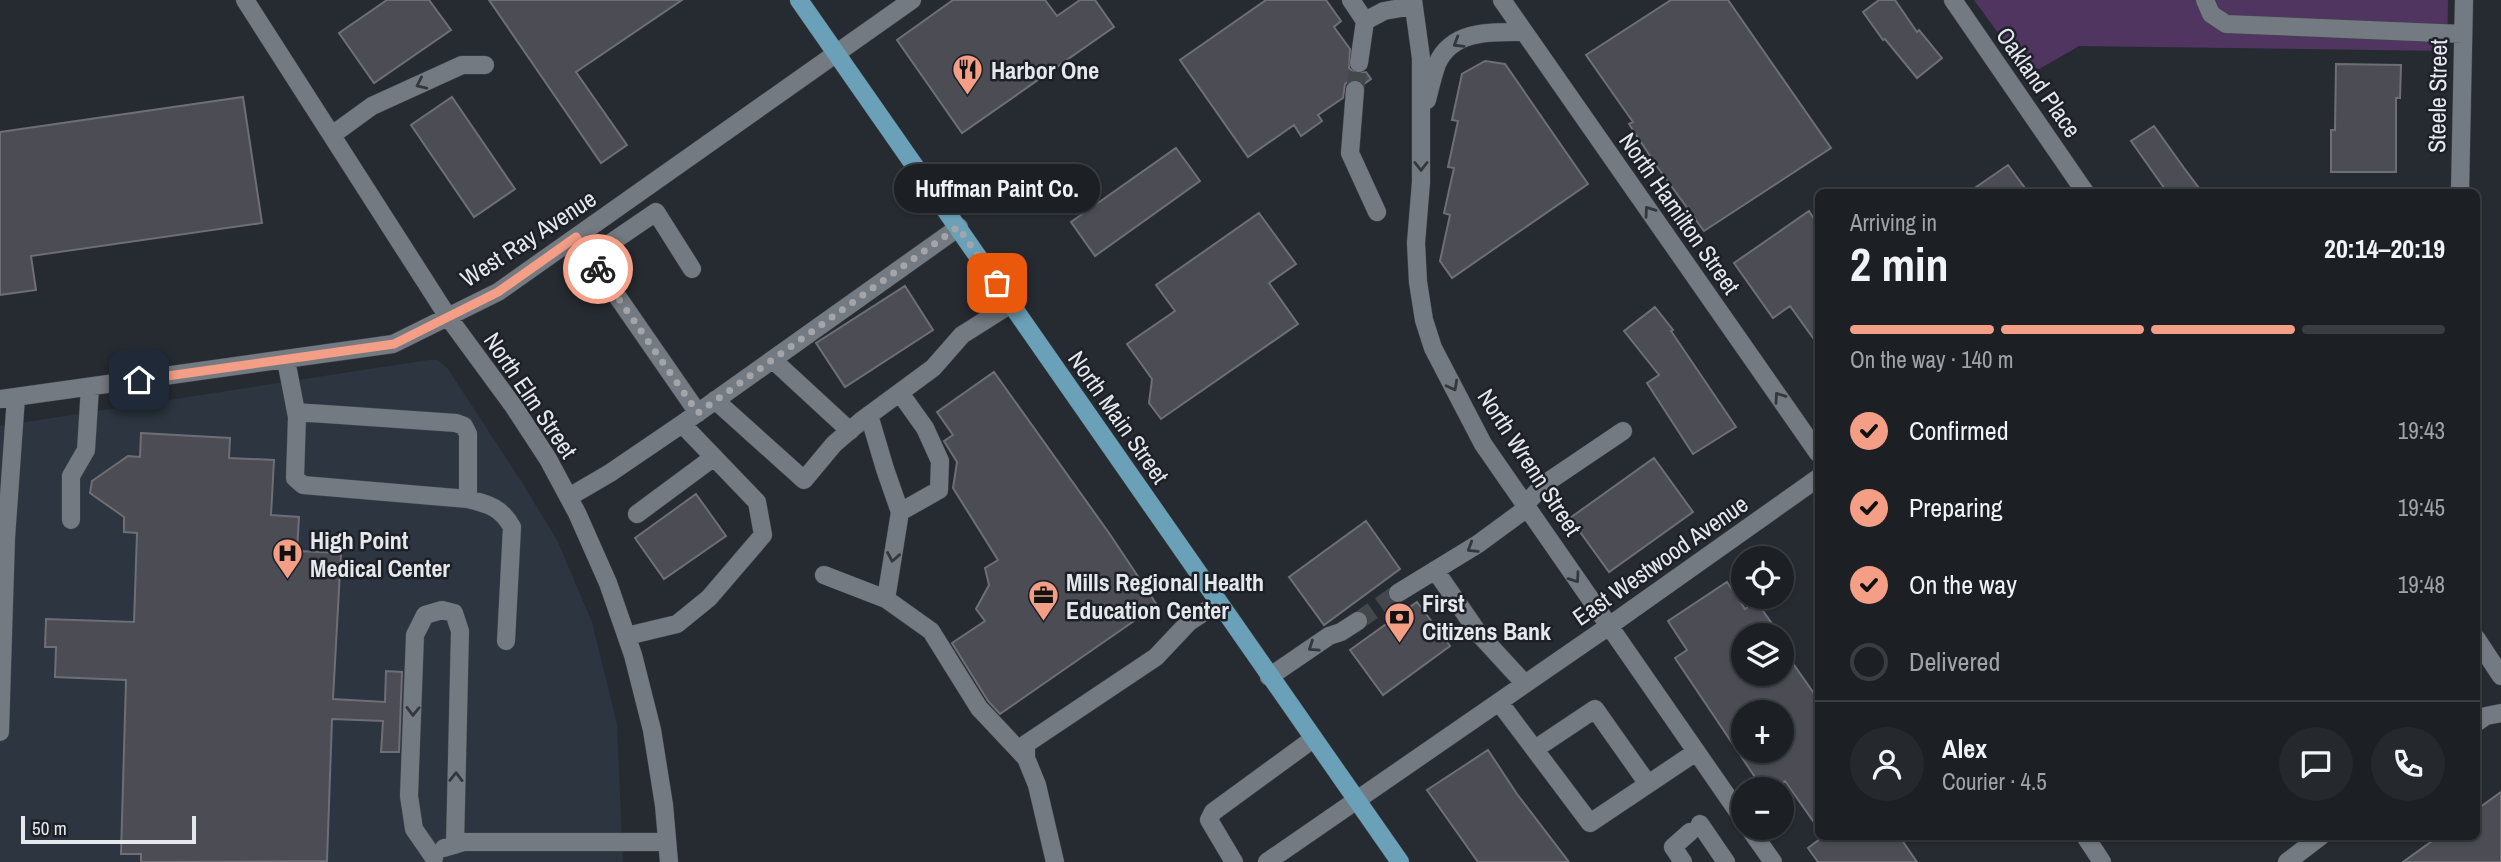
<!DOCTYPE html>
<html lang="en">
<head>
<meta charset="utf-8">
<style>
  body { margin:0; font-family:"Archivo Narrow",sans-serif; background:#25282d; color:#f1f3f6; height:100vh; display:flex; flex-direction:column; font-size:26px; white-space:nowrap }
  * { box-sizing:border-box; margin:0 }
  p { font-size:23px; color:#a0a3a7 }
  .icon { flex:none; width:38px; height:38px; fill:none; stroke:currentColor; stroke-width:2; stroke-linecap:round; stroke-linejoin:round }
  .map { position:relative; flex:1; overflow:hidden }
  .sheet { position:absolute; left:1815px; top:189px; width:665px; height:651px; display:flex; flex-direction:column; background:#1c2025; border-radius:10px; box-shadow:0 2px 5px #0004,0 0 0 2px #3a3e42 }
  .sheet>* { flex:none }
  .buttons { position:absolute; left:1731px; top:546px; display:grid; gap:14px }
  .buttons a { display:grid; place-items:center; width:63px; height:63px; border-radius:50%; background:#1c2025; box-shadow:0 2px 5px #0004,0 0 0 2px #3a3e42; font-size:35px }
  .scale { position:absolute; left:21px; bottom:18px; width:175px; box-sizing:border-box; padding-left:7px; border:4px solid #e5e9ed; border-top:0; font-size:19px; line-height:24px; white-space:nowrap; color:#e5e9ed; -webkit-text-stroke:5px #1d2127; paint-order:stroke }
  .pin { position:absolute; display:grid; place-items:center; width:60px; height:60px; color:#fff; margin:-30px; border-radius:14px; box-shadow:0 4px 10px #0006 }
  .courier { position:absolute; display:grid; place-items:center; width:70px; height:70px; margin:-35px; border:5px solid #f49e86; border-radius:50%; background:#fff; color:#222; box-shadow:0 2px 9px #0007 }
  .bubble { position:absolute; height:49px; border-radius:24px; background:#1c2025; box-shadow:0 2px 5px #0004,0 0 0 2px #3a3e42; font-size:23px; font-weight:700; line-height:49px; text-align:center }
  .summary em { font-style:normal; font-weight:700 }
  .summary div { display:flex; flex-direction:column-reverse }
  .summary { display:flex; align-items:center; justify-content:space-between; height:119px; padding:0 35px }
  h1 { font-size:46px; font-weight:700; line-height:52px }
  .bar { display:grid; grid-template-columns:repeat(4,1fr); gap:10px 7px; align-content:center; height:84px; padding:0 35px }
  .bar i { height:9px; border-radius:5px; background:#3a3e42 }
  .bar .selected { background:#f49e86 }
  .bar p { grid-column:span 4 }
  .line { display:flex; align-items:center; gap:18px; padding:0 35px; border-top:2px solid #3a3e42 }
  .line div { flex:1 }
  .round { display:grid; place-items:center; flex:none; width:74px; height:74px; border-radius:37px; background:#25282d }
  ol { padding:0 35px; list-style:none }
  li { display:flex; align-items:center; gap:21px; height:77px }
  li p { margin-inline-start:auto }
  li .icon { padding:7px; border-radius:50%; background:#f49e86; color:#111; stroke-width:4 }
  li:last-child { color:#a0a3a7 }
  li i { width:38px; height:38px; border:4px solid #3a3e42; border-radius:50% }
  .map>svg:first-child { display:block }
  .built { fill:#2c3540 }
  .green { fill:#503561 }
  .building { fill:#4c4c54; stroke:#6e6e77; stroke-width:2; fill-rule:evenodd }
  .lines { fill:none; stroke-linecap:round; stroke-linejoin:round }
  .minor-tunnel { stroke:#43484d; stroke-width:18; stroke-dasharray:18 9; stroke-linecap:butt }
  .minor-casing { stroke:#42464c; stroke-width:19 }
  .major-casing { stroke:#42464c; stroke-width:19 }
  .minor { stroke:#747a81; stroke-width:18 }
  .major { stroke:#6aa1b9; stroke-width:18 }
  .oneway { stroke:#33373e }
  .done { stroke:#a2a6ab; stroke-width:7; stroke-dasharray:0 12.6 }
  .route { stroke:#f49e86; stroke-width:9 }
  .labels { text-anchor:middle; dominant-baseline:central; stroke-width:5; stroke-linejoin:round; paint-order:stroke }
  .poi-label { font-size:24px; font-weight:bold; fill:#e5e9ed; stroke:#1d2127; text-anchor:start }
  .street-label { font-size:24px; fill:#e5e9ed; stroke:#1d2127 }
</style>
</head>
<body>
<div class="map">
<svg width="2501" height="862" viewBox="0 0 2501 862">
  <rect width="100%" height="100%" fill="#262b31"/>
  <path class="built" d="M428,360H438L448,369L521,481L557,540L592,622L617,724L623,862H0V426Z"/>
  <path class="green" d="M1974,0H2448L2447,51L2079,46L2029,75Z"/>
  <path class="building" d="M387,0H429L451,30L374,83L339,33Z
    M489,0H682L576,72L627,145L601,163Z
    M953,0H1045L1057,16L1080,0H1095L1114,27L962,133L897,40Z
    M1266,0H1326L1341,21L1334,27L1350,49L1349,68L1357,74L1366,72L1371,79L1364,84L1357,79L1350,80L1345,84L1343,98L1318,115L1322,121L1301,136L1294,125L1248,157L1180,60Z
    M1671,0H1728L1831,148L1704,231L1656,165L1629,124L1633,122L1586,55Z
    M1879,0H1895L1917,32L1919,30L1942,58L1917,78L1885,39L1883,40L1863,12Z
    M1485,61L1505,64L1588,184L1452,278L1440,261L1450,215L1444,213L1454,168L1448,167L1458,121L1452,120L1462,74Z
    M2336,64L2401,65L2400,98H2396V172H2331V130H2335Z
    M243,97L262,223L31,256L36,290L0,295V132Z
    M452,97L515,189L474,217L411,125Z
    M2154,126L2184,168L2202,192H2167L2150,168L2131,141Z
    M1176,148L1200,181L1095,256L1071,222Z
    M2008,165L2028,192H1969Z
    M1809,211L1818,225V345L1790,306L1773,318L1734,263Z
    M1259,213L1296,264L1269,283L1298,324L1161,419L1149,403L1152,379L1127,344L1175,311L1156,285Z
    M905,286L933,330L845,387L816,343Z
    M1655,307L1673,330L1671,331L1736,427L1693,454L1647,383L1659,375L1624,331Z
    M994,372L1109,533L1157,605L1000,714L988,701L952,643L985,621L976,609L989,585L985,568L998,560L953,488L957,462L944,441L953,435L937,412Z
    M141,433L230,438L229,458L274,460L271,515L299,517L297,551L341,553L333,699L385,702L386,671L402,672L399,752H381L383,721L332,719L327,861L141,862V854H121L126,680L55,677L56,647H45L46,619L134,622L137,533L124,532V517L90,493L92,481L128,456L140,457Z
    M1654,458L1693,512L1609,572L1570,518Z
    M696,494L726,536L664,579L635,538Z
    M1366,521L1400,569L1324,625L1289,577Z
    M1727,582L1745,609L1756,601L1780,635H1743V674H1782V648L1818,699V828L1785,781L1773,789H1763L1675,658L1687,650L1668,621ZM1743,712H1782V751H1743Z
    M1417,602L1450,646L1383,695L1350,650Z
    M1488,750L1517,794L1569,862H1478L1427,790Z
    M2501,792V862H2403L2439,836H2476V810Z
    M1824,836H1899L1917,862H1818L1808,848Z"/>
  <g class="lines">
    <path class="minor-tunnel" d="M1355,90L1359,63
      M1358,621L1398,593"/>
    <defs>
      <path id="minor" d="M245,0L448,317L514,407L548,459L577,513L608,583L633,655L652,730L664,805L669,862
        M1351,0L1365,21
        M1413,0L1421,58V182L1416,243L1418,282L1424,320L1433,348L1483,444L1743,819
        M1502,0L1818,453
        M1953,0L2085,192
        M2205,0L2211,14L2226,24L2463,34
        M1359,63L1365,21L1384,11L1413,6
        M1355,90L1350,153L1377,212
        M1427,100C1430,88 1433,75 1437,64C1452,29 1493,32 1524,32
        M332,135L372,106L462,65H485
        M2460,192L2464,0
        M692,269L656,212L590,257L698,413
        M286,360L297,417L295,478L303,485L468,499C488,504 501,507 512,527L506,641
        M773,360L850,431
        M900,393L925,428L940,461L939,490L900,512
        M0,399L393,344L498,292L912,0
        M715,400L804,480L834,444L861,421L933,368L962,335L1011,304
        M296,412L456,423L464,426L468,434V499
        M869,415L885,469L900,512L886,599
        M569,497L610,473L682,424L959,227
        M1525,505L1543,485L1623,431
        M637,514L714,457
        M71,520V476L86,450L90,387
        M1435,570L1479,634L1525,684
        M824,575L886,599L931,631L979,708L1026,758
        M1398,593L1478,544L1527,508
        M627,636L677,624L709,598L763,535L757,502L682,424
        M2476,638L2501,676
        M1269,677L1329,636L1341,632L1358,621
        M1499,702L1590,823L1696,752
        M2476,723L2486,716L2501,713
        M0,732L6,538L16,397
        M1535,749L1595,709L1648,784
        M1700,824L1726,862
        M1749,828L1773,862
        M2085,836L2102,862
        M444,848L464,842H667
        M434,858L414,829L409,796L415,635L425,615L442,610L454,613L460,631L455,845
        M1055,862L1037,785L1026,758V744L1156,657L1189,622L1218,603
        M1234,862L1209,820L1213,812L1313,739
        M1267,862L1609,626L1818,478
        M1683,862L1673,847L1690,832
        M2287,862L2321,836"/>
      <path id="major" d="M799,0L1400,862"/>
    </defs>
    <use href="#minor" class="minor-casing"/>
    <use href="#major" class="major-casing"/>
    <use href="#minor" class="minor"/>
    <use href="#major" class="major"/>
  </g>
  <defs><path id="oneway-chevron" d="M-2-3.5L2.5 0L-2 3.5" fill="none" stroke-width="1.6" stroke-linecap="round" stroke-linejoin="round" transform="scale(1.75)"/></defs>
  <g class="oneway">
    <use href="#oneway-chevron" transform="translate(1458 43) rotate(149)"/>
    <use href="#oneway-chevron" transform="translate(421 84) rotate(155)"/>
    <use href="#oneway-chevron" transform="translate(1421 166) rotate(90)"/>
    <use href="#oneway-chevron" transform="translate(1649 211) rotate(-125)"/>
    <use href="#oneway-chevron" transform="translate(1453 386) rotate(62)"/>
    <use href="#oneway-chevron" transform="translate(1779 397) rotate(-125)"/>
    <use href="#oneway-chevron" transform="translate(1472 548) rotate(148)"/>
    <use href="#oneway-chevron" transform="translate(893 557) rotate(100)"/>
    <use href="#oneway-chevron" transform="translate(1575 578) rotate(55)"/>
    <use href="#oneway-chevron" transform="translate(1313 647) rotate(146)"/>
    <use href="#oneway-chevron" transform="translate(413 711) rotate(91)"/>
    <use href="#oneway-chevron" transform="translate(456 777) rotate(-89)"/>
  </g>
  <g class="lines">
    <path class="done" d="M598,269L698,413L958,227L997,283"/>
    <path class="route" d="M139,380L394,344L498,292L576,237L598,269"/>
  </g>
  <defs>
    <symbol id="restaurant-pin" viewBox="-11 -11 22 30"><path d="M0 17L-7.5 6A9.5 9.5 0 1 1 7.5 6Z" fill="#f49e86" stroke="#1d2127"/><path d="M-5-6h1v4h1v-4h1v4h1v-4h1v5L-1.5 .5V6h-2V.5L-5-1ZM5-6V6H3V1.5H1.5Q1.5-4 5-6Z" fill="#111"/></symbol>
    <symbol id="hospital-pin" viewBox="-11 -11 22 30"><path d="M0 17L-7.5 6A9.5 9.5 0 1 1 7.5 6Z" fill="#f49e86" stroke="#1d2127"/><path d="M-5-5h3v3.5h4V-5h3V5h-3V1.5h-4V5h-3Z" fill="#111"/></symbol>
    <symbol id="office-pin" viewBox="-11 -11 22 30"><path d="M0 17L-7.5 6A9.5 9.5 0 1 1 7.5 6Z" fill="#f49e86" stroke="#1d2127"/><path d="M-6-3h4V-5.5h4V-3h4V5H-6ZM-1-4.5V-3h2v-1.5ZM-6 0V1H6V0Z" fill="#111"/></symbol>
    <symbol id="bank-pin" viewBox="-11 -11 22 30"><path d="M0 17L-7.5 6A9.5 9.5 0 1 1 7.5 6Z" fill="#f49e86" stroke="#1d2127"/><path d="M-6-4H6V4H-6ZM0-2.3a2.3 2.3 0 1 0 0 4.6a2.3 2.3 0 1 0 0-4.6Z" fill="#111"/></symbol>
  </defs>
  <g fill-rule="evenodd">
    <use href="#restaurant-pin" x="950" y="52" width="35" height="47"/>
    <use href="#hospital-pin" x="270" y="536" width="35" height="47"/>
    <use href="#office-pin" x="1026" y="578" width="35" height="47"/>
    <use href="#bank-pin" x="1382" y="600" width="35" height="47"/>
  </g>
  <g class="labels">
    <g class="poi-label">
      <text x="991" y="70">Harbor One</text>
      <text x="310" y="540">High Point<tspan x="310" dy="28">Medical Center</tspan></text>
      <text x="1066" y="582">Mills Regional Health<tspan x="1066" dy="28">Education Center</tspan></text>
      <text x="1422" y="603">First<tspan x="1422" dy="28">Citizens Bank</tspan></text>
    </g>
    <g class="street-label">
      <text transform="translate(2039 82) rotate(55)">Oakland Place</text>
      <text transform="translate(2437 96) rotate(-89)">Steele Street</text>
      <text transform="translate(1680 213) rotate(55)">North Hamilton Street</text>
      <text transform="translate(528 238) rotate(-33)">West Ray Avenue</text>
      <text transform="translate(531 395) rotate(56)">North Elm Street</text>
      <text transform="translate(1119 417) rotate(55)">North Main Street</text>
      <text transform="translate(1530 462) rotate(57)">North Wrenn Street</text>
      <text transform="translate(1660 560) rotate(-35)">East Westwood Avenue</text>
    </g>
  </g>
</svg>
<div class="buttons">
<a><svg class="icon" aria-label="locate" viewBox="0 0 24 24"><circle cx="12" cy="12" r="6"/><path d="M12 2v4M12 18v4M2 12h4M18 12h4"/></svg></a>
<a><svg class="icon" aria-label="layers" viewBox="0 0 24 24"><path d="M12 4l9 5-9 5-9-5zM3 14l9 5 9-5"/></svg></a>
<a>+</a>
<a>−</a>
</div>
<div class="scale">50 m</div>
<div class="pin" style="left:997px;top:283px;background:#ea580c"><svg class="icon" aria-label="bag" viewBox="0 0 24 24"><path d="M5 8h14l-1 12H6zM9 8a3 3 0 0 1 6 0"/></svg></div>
<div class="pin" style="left:139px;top:380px;background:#1f2937"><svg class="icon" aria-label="home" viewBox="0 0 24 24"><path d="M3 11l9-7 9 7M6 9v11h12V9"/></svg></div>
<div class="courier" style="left:598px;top:269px"><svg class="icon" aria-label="bike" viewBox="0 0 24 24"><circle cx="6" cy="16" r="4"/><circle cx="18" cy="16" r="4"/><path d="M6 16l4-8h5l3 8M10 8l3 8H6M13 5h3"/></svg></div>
<div class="bubble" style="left:894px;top:164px;width:206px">Huffman Paint Co.</div>
<section class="sheet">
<div class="summary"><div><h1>2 min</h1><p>Arriving in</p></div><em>20:14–20:19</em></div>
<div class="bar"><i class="selected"></i><i class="selected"></i><i class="selected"></i><i></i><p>On the way · 140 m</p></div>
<ol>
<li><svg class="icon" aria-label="check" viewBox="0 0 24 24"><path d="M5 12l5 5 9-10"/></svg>Confirmed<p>19:43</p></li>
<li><svg class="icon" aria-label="check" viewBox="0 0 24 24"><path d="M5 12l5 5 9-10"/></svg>Preparing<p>19:45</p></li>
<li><svg class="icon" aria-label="check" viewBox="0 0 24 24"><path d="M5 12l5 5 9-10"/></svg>On the way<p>19:48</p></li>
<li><i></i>Delivered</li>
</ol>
<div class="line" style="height:126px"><a class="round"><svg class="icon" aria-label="person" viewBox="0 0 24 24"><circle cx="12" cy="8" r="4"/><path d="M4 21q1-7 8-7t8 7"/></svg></a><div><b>Alex</b><p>Courier · 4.5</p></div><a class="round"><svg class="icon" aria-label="chat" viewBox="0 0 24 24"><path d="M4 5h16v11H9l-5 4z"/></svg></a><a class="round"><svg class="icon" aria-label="phone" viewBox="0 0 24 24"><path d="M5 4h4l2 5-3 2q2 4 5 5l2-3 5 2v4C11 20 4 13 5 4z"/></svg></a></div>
</section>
</div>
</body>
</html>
